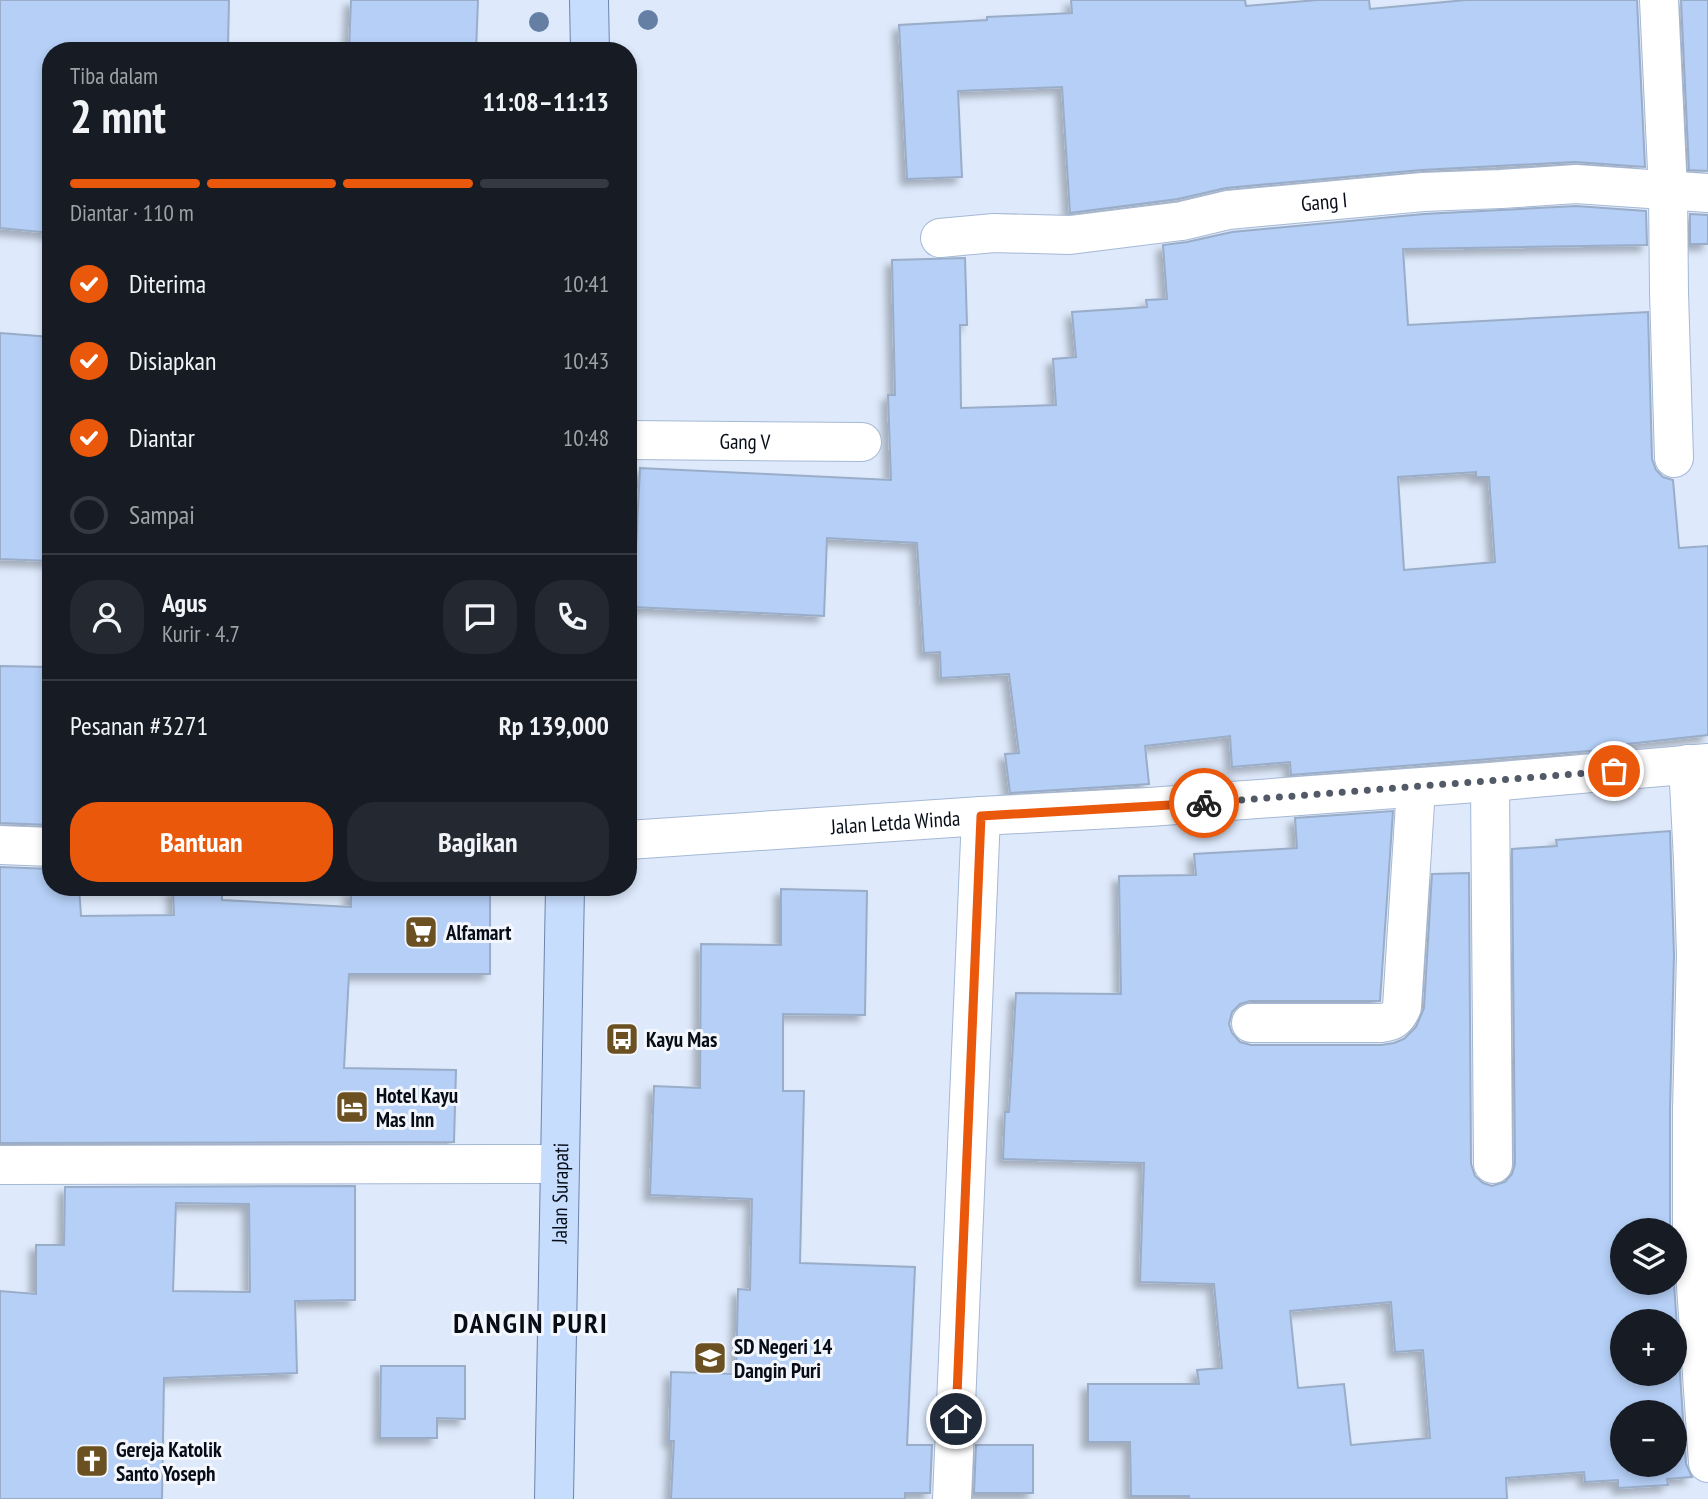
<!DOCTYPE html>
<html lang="id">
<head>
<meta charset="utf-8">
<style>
  body { margin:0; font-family:"PT Sans Narrow",sans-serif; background:#242831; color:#f1f3f6; height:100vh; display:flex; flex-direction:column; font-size:26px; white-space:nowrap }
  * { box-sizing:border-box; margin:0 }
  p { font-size:23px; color:#9ea1a6 }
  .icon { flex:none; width:38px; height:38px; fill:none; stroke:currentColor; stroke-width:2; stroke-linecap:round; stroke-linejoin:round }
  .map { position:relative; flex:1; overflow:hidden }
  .drawer { position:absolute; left:42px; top:42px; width:595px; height:854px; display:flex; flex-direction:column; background:#171b24; border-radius:28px; box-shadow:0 4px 10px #0003 }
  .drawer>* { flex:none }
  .controls { position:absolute; left:1610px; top:1218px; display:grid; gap:14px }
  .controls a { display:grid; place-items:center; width:77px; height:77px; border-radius:50%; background:#171b24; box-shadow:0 4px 10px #0003; font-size:35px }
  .pin { position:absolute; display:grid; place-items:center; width:60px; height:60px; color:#fff; margin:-30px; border:4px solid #fff; border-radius:50%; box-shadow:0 2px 7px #0007 }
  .courier { position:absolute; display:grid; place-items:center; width:70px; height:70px; margin:-35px; border:5px solid #ea580c; border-radius:50%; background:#fff; color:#222; box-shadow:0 2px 9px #0007 }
  .overview em { font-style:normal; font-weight:700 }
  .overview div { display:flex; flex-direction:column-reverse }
  .overview { display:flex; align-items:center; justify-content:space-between; height:119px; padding:0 28px }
  h1 { font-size:46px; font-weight:700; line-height:52px }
  .bar { display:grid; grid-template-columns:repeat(4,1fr); gap:10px 7px; align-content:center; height:84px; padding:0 28px }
  .bar i { height:9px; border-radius:5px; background:#363941 }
  .bar .active { background:#ea580c }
  .bar p { grid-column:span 4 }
  .line { display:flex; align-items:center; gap:18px; padding:0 28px; border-top:2px solid #363941 }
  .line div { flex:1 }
  .round { display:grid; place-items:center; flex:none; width:74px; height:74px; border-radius:28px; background:#242831 }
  ol { padding:0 28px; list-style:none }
  li { display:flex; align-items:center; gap:21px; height:77px }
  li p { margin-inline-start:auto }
  li .icon { padding:7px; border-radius:50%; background:#ea580c; color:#fff; stroke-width:4 }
  li:last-child { color:#9ea1a6 }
  li i { width:38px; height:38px; border:4px solid #363941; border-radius:50% }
  .cta { display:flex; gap:14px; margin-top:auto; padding:14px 28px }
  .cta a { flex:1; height:80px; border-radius:28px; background:#ea580c; color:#fff; font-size:28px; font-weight:700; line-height:80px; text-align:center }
  .cta a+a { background:#242831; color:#f1f3f6 }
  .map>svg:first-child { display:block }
  .building { fill:#b5cff6; stroke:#9aadc8; stroke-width:2; fill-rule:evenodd; filter:url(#shadow) }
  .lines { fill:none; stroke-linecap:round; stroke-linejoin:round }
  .minor-casing { stroke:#a5b8d4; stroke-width:40 }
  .major-casing { stroke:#6b85ad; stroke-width:40 }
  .minor { stroke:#fff; stroke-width:38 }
  .major { stroke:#c7ddfe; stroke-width:38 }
  .tree { fill:#647ea4 }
  .done { stroke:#525a67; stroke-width:7; stroke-dasharray:0 12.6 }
  .route { stroke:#ea580c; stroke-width:9 }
  .labels { text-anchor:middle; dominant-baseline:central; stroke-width:6; stroke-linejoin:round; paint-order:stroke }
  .street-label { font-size:21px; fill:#070d17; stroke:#f3f7fd }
  .poi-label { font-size:21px; font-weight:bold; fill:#070d17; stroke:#f3f7fd; text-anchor:start }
  .district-label { font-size:28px; font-weight:bold; letter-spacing:2px; fill:#070d17; stroke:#f3f7fd }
</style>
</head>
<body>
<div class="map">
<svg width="1708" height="1499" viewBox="0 0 1708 1499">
  <defs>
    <filter id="shadow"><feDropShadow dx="-6" dy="6" stdDeviation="3.5" flood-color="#0004"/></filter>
  </defs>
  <rect width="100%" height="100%" fill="#deeafc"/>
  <path class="building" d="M0,0H229L228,46L174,45V51H51V233L0,228Z
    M351,0H478L476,51H349Z
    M1071,0H1245L1246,6L1317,0H1369L1370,9L1466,0H1637L1645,167L1575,162L1421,170L1226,188L1178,199L1070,213L1062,87L958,91L962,177L907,179L899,25L987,20V17L1072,13Z
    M1681,0H1708V171L1689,170Z
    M1576,206L1646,211L1647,245L1403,249L1408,325L1648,312L1652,459L1656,470L1663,477L1673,480L1679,548L1708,546V735L1601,747V750L1291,775L1290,762L1232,767L1230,736L1145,746L1149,784L1010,793L1005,754L1019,753L1009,674L941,678L940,652L924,653L917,543L827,538L824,616L633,607L640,468L891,480L888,395H895L892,260L965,258L967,325H960L961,408L1056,405L1053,359L1076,357L1072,312L1147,307L1146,300L1167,299L1163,245L1187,242L1232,232L1424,214ZM1476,472V477H1489L1495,562L1404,570L1398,477Z
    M1690,214L1708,215V244H1690Z
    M0,333L51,337V561L0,559Z
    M0,666L51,667V825L0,823Z
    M1393,811L1380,1001H1250L1240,1004L1232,1012L1229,1024L1232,1033L1240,1042L1251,1045H1381L1394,1043L1404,1039L1416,1027L1424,1008L1432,874L1469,873L1471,1164L1475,1176L1483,1183L1492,1186L1505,1182L1512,1174L1515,1164L1512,849L1557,846L1556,840L1670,831L1674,955L1670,1109V1230H1622V1283H1674L1686,1464L1692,1477L1667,1479L1668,1485L1618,1488V1480L1585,1482L1584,1472L1506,1478L1507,1499H1189V1496H1131L1130,1442H1088V1384H1199L1197,1370L1222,1368L1214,1284L1140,1282L1144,1163L1003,1159L1005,1112H1009L1016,993L1121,994L1119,876L1196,875L1194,854L1297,848L1295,818ZM1391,1302L1395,1352L1423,1350L1430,1438L1351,1445L1344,1384L1298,1388L1290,1311ZM1622,1321H1675V1374H1622ZM1622,1412H1675V1465H1622Z
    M0,867L51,869V887H79L81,916L174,915L173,889L222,887V900L351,907V891L490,889V974H349L344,1068L456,1070L454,1142L0,1143Z
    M781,889L867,891L865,1015L783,1014V1091H804L800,1263L915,1267L907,1445H932L930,1493H905V1499H671L674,1441H669L671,1372L736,1374L738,1289L750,1290L752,1199L650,1195L654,1086L700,1088L701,944L781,945Z
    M355,1186V1300L295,1301L297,1373L164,1378L162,1499H0V1291L36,1294V1245H64L65,1187ZM176,1203L249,1204L250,1292L173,1291Z
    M381,1366H465V1419L437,1418V1438H380Z
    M976,1445H1033V1493H974Z"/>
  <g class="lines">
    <defs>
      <g id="minor">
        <path d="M1659,0L1668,191L1669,292L1674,458"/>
        <path id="s1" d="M940,238L994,233L1070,235L1182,221L1228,210L1423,192L1501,189L1576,184L1708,193"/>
        <path id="s2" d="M628,440L862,442"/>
        <path d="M1688,764L1693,860L1696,955L1692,1110V1227L1708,1463"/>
        <path d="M1490,782L1493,1164"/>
        <path id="s3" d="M628,840L981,816L1149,807L1490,782L1708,763"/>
        <path d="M0,845L51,847"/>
        <path d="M1251,1023H1381C1393,1022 1397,1018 1402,1007L1416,788"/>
        <path d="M0,1165L560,1164"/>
        <path d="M952,1499L981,816"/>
      </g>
      <g id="major">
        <path d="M589,0L590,51"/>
        <path id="s4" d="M554,1499L565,887"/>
      </g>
    </defs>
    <use href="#minor" class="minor-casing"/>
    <use href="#major" class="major-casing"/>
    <use href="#minor" class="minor"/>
    <use href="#major" class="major"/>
  </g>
  <g class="tree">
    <circle cx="648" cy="20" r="10"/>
    <circle cx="539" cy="22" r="10"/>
  </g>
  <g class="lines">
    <path class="done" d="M1204,803L1614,771"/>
    <path class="route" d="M956,1419L981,816L1204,803"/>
  </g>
  <defs>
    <symbol id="supermarket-square" viewBox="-11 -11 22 22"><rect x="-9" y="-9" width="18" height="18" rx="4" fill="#6b5022" stroke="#f3f7fd"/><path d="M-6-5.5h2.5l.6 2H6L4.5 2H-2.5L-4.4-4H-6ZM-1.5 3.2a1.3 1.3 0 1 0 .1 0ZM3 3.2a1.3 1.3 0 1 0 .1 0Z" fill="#fff"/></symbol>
    <symbol id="bus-square" viewBox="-11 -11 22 22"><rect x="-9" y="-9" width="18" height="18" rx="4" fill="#6b5022" stroke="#f3f7fd"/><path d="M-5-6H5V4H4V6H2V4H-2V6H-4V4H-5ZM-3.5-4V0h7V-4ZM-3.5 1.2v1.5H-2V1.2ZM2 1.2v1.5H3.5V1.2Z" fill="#fff"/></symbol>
    <symbol id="hotel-square" viewBox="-11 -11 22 22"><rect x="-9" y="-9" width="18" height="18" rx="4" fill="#6b5022" stroke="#f3f7fd"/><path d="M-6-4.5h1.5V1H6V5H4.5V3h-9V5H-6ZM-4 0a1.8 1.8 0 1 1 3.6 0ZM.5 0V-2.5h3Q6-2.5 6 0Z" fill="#fff"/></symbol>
    <symbol id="school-square" viewBox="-11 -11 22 22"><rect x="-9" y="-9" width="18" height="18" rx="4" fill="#6b5022" stroke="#f3f7fd"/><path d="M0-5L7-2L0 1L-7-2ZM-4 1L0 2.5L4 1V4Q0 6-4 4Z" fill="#fff"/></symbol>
    <symbol id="church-square" viewBox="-11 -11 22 22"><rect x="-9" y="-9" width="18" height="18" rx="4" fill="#6b5022" stroke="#f3f7fd"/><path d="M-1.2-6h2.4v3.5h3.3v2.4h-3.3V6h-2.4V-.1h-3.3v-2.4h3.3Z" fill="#fff"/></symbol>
  </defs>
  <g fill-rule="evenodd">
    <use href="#supermarket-square" x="402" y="913" width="38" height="38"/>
    <use href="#bus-square" x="603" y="1020" width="38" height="38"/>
    <use href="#hotel-square" x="333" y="1088" width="38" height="38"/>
    <use href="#school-square" x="691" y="1339" width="38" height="38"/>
    <use href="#church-square" x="73" y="1442" width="38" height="38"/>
  </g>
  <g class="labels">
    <g class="street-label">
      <text stroke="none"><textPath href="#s1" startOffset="387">Gang I</textPath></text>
      <text stroke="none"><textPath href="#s2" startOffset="117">Gang V</textPath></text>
      <text stroke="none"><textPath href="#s3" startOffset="268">Jalan Letda Winda</textPath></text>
      <text stroke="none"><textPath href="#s4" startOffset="306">Jalan Surapati</textPath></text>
    </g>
    <g class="poi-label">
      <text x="446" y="932">Alfamart</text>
      <text x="646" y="1039">Kayu Mas</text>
      <text x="376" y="1095">Hotel Kayu<tspan x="376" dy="24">Mas Inn</tspan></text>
      <text x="734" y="1346">SD Negeri 14<tspan x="734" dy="24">Dangin Puri</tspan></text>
      <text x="116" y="1449">Gereja Katolik<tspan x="116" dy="24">Santo Yoseph</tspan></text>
    </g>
    <g class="district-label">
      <text x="531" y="1322">DANGIN PURI</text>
    </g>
  </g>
</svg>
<div class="controls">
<a><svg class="icon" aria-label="layers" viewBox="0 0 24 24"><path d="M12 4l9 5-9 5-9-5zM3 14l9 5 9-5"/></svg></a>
<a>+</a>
<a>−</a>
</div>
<div class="pin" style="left:1614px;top:771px;background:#ea580c"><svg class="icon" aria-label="bag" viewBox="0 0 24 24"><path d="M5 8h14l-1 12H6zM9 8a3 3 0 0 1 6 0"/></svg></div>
<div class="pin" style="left:956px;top:1419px;background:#1f2937"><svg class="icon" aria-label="home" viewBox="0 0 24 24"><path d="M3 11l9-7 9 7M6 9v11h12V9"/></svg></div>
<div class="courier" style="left:1204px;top:803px"><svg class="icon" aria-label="bike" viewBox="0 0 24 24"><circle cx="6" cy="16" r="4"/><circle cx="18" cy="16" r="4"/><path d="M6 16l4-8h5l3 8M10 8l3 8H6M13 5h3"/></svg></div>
<section class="drawer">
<div class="overview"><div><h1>2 mnt</h1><p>Tiba dalam</p></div><em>11:08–11:13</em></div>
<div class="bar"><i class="active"></i><i class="active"></i><i class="active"></i><i></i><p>Diantar · 110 m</p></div>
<ol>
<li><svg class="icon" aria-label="check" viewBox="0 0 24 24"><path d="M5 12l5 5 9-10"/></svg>Diterima<p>10:41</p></li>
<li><svg class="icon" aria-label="check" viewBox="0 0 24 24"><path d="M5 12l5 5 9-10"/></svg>Disiapkan<p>10:43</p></li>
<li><svg class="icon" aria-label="check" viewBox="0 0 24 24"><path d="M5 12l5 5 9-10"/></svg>Diantar<p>10:48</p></li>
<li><i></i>Sampai</li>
</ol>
<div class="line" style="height:126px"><a class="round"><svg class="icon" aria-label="person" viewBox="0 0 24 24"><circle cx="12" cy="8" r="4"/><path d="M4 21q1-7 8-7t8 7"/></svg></a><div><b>Agus</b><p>Kurir · 4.7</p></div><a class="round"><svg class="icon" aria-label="chat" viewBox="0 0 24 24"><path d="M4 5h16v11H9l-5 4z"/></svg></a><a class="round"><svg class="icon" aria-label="phone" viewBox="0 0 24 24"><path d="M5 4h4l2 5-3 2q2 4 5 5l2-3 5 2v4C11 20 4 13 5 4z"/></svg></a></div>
<div class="line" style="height:91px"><div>Pesanan #3271</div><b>Rp 139,000</b></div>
<div class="cta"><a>Bantuan</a><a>Bagikan</a></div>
</section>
</div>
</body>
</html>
